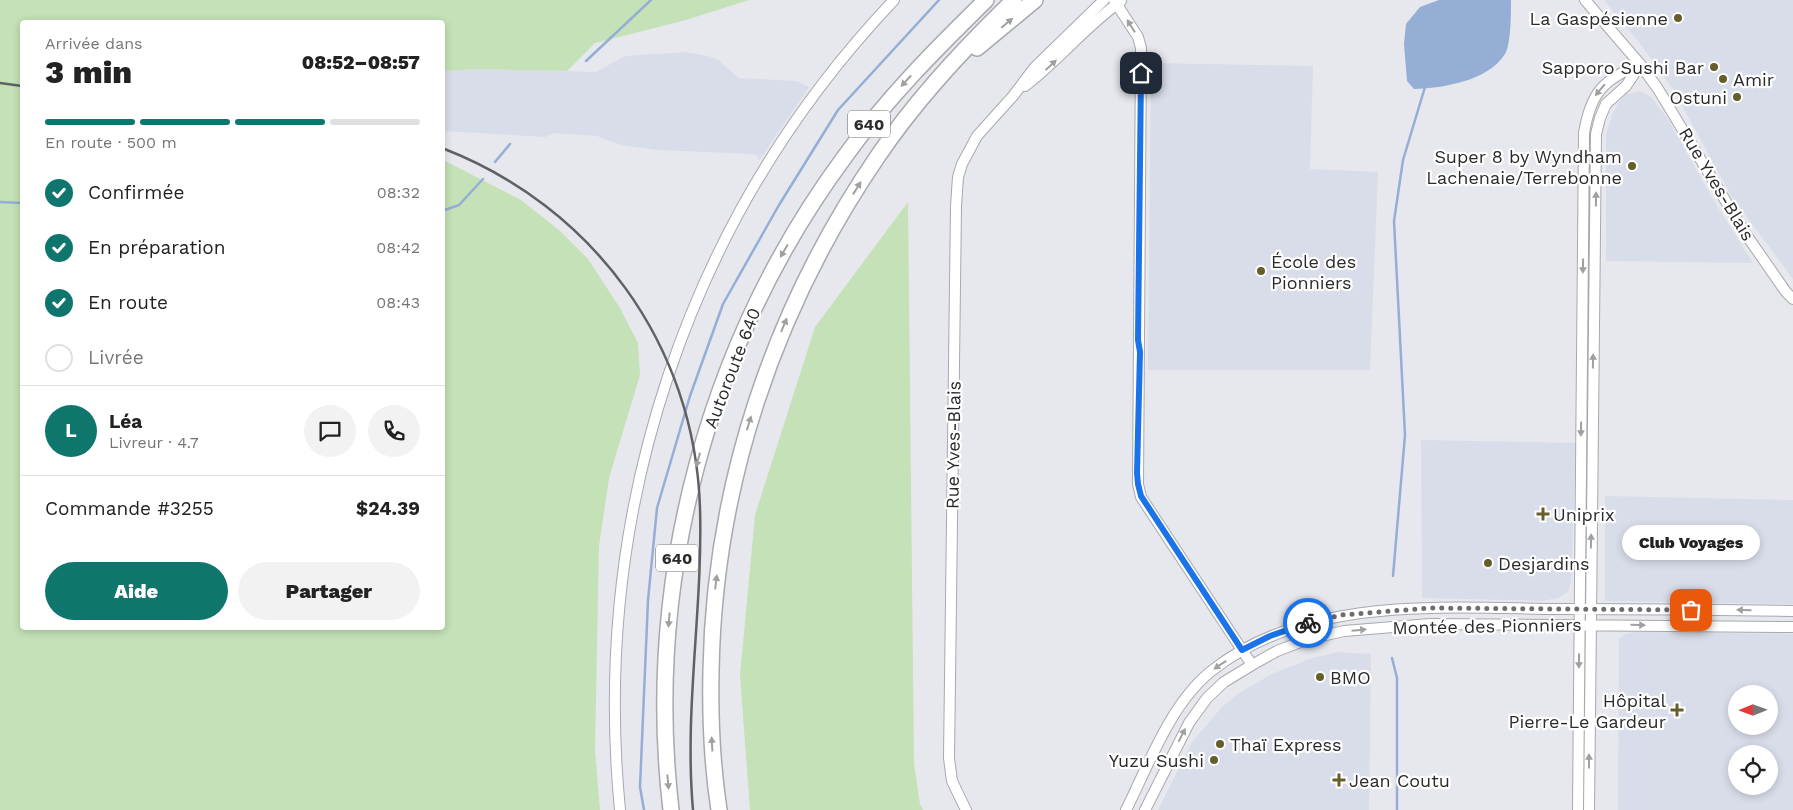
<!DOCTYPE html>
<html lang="fr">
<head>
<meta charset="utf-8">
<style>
  body { margin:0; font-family:"Work Sans",sans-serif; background:#f2f2f2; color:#222; height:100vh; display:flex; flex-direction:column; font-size:19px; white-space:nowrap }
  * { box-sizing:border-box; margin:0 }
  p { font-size:16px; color:#767676 }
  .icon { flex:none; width:28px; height:28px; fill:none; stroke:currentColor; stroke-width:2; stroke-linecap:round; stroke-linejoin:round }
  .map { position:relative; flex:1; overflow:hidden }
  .details { position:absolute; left:20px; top:20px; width:425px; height:610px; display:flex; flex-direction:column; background:#fff; border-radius:5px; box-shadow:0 2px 8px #0003 }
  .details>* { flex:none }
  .needle { width:32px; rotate:269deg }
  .tools { position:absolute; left:1728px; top:685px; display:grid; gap:10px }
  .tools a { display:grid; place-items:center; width:50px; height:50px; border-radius:50%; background:#fff; box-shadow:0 2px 8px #0003; font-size:25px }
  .pin { position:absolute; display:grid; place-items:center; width:42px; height:42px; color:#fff; margin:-21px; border-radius:10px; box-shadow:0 2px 8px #0006 }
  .courier { position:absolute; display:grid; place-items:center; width:50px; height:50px; margin:-25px; border:4px solid #1a73e8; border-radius:50%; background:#fff; color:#222; box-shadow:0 1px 6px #0007 }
  .bubble { position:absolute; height:35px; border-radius:18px; background:#fff; box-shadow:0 2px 8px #0003; font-size:16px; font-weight:800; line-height:35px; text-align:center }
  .headline em { font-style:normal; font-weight:800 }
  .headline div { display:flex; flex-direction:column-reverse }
  .headline { display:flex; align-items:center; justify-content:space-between; height:85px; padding:0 25px }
  h1 { font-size:32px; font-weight:800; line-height:38px }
  .bar { display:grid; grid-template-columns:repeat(4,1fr); gap:8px 5px; align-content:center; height:60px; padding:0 25px }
  .bar i { height:6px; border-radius:4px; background:#e0e0e0 }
  .bar .current { background:#0f766e }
  .bar p { grid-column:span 4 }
  .line { display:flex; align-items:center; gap:12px; padding:0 25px; border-top:1px solid #e0e0e0 }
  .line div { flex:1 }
  .round { display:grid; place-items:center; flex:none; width:52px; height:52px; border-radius:26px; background:#f2f2f2 }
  ol { padding:0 25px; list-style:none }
  li { display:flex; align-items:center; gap:15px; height:55px }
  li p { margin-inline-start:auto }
  li .icon { padding:5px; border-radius:50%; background:#0f766e; color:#fff; stroke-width:4 }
  li:last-child { color:#767676 }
  li i { width:28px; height:28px; border:2px solid #e0e0e0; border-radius:50% }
  .cta { display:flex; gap:10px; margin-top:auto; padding:10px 25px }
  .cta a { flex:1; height:58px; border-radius:30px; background:#0f766e; color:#fff; font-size:20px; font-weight:800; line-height:58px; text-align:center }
  .cta a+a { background:#f2f2f2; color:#222 }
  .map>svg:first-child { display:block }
  .built { fill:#d9dde9; fill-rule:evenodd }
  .green { fill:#c4e1b7 }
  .water { fill:#94aed6 }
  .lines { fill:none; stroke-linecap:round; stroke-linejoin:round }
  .stream { stroke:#94aed6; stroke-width:2.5 }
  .minor-casing { stroke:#a7a9ae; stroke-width:12 }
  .highway-casing { stroke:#a7a9ae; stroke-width:18 }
  .minor { stroke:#fff; stroke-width:10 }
  .highway { stroke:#fff; stroke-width:15 }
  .rail { stroke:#616164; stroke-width:2.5 }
  .oneway { fill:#a0a0a0 }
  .done { stroke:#6d6d70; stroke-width:5; stroke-dasharray:0 9 }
  .route { stroke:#1a73e8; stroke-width:6 }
  .poi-dot { fill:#655e2a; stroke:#fff; stroke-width:2 }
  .labels { text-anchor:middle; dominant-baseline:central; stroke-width:4.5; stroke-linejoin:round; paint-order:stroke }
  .shield { fill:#fff; stroke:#6b6b6c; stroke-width:1 }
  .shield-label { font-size:16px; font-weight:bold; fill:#2b2b2d }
  .poi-label { font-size:18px; fill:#2b2b2d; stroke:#fff; text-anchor:start }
  .street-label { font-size:18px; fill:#2b2b2d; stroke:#fff }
</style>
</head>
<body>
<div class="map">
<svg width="1793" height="810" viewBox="0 0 1793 810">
  <rect width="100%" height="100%" fill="#e7e8ed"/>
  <path class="built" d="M1604,0H1793V279L1732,197L1674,91L1638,41Z
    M686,52L708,56L718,60L739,78L797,81L809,87L759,161L758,157L753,154L657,150L621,145L597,136L554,133L545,137L443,131V71L477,69L596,72L625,56Z
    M1151,63L1313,66L1310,169L1378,172L1370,370H1148Z
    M1638,91L1645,93L1652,98L1668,119L1714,201L1753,263L1606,261V135L1612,115L1618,103L1626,95Z
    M1421,440L1576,443L1571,582L1568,592L1558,598L1542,601L1422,598Z
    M1605,496L1793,500V604L1605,601Z
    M1637,632L1793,634V810H1618L1619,638L1628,633ZM1736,694H1769V726H1736ZM1736,754H1769V786H1736Z
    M1338,652L1371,654L1369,810H1158L1192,742L1222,707L1239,693L1272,674L1312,658Z"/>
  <path class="green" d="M0,0H749L686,20L595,43L567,71L477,69L443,71L442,22H22V628H442L443,160L521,200L560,231L588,259L620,308L638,343L640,375L609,478L599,546L595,750L600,810H0Z
    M908,202L914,764L920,804L923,810H750L740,675L755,515L815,327Z"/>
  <path class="water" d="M1439,0H1511C1511,12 1511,44 1505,54C1488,81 1443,88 1414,89L1407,81L1404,44L1406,24L1420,7Z"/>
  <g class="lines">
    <path class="stream" d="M586,61L651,0
      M495,162L510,144
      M0,202L22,203
      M442,211L459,205L483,179
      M1393,576L1405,435L1394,221L1403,160L1425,87
      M1392,658L1397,678V810
      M644,810L640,787L648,600L657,508L690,396L723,304L779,205L838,110L939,0"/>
    <defs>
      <path id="minor" d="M1114,0L1138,37L1141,48L1138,484L1141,497L1252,665
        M1585,0L1640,64L1658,89L1745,233L1786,292L1793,299
        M1025,86C1059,60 1086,26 1121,1
        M620,810C591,512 687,218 894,0
        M966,810L952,781L949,758L956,206L958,177L962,164L977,136L1013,96L1035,67L1104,0
        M1126,810C1149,764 1172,700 1214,669C1309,595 1446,608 1560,609C1638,609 1715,610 1793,611
        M1145,810L1189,723L1207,698L1224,682L1252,665L1277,651L1308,639L1344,631L1430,624L1793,627
        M1578,810L1584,133C1591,92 1603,80 1640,64
        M1589,810L1596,134L1600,118L1606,104L1626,86L1640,65"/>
      <path id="highway" d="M977,48L1035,0
        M671,810C644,580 708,341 846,155C887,98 936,49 986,0
        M719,810C712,764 710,717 711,671C714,486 774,308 878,156C917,98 964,48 1014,0"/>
    </defs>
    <use href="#minor" class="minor-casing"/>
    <use href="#highway" class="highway-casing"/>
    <use href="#minor" class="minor"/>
    <use href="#highway" class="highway"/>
    <path class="rail" d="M0,83L22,86
      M442,148C593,206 695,345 700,508C703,609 684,709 693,810"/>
  </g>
  <defs><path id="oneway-solid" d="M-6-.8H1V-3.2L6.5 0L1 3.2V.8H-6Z" transform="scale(1.25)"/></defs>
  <g class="oneway">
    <use href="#oneway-solid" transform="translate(1007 23) rotate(-40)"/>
    <use href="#oneway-solid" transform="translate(1131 26) rotate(-122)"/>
    <use href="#oneway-solid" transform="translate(1051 65) rotate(-43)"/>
    <use href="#oneway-solid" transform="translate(906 81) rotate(133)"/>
    <use href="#oneway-solid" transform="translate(1600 90) rotate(130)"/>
    <use href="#oneway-solid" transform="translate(857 188) rotate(-58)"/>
    <use href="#oneway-solid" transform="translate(1596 199) rotate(-89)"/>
    <use href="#oneway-solid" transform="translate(784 251) rotate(120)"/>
    <use href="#oneway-solid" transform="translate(1583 266) rotate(91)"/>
    <use href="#oneway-solid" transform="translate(784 325) rotate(-67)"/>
    <use href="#oneway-solid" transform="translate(1593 361) rotate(-89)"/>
    <use href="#oneway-solid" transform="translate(749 423) rotate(-73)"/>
    <use href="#oneway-solid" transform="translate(1581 429) rotate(91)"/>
    <use href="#oneway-solid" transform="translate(698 460) rotate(106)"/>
    <use href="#oneway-solid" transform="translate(1591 541) rotate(-89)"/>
    <use href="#oneway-solid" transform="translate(716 582) rotate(-83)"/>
    <use href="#oneway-solid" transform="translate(1744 610) rotate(-179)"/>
    <use href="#oneway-solid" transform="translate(669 620) rotate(95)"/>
    <use href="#oneway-solid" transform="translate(1638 625) rotate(1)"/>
    <use href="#oneway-solid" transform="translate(1359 630) rotate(-5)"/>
    <use href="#oneway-solid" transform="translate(1579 661) rotate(91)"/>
    <use href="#oneway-solid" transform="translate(1220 665) rotate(146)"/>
    <use href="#oneway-solid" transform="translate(1182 735) rotate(-63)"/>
    <use href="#oneway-solid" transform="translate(712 744) rotate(-93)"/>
    <use href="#oneway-solid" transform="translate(1589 761) rotate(-90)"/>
    <use href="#oneway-solid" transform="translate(668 782) rotate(85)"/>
  </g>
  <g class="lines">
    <path class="done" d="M1308,623L1341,615L1430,608L1691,610"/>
    <path class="route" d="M1141,73L1138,340L1140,352L1137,473L1138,484L1141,496L1242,650L1270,636L1308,623"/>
  </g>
  <g class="poi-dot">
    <circle cx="1678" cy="18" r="5"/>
    <circle cx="1714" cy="67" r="5"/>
    <circle cx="1723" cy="79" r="5"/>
    <circle cx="1737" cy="97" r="5"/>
    <circle cx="1632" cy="166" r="5"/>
    <circle cx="1261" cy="271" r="5"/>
    <path d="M1540.5 506.5h5v5h5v5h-5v5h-5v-5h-5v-5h5z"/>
    <circle cx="1488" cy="563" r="5"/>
    <circle cx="1320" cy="677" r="5"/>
    <path d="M1674.5 702.5h5v5h5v5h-5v5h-5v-5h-5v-5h5z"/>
    <circle cx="1220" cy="744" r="5"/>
    <circle cx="1214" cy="760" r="5"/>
    <path d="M1336.5 772.5h5v5h5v5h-5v5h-5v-5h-5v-5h5z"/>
  </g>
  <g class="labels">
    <g class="shield">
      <rect x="848" y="110.5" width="42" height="27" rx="4"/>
      <rect x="656" y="544.5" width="42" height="27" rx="4"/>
    </g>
    <g class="shield-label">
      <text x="869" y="124">640</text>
      <text x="677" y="558">640</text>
    </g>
    <g class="poi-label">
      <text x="1668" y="18" text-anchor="end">La Gaspésienne</text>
      <text x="1704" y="67" text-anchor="end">Sapporo Sushi Bar</text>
      <text x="1733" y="79">Amir</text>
      <text x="1727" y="97" text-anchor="end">Ostuni</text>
      <text x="1622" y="156" text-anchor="end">Super 8 by Wyndham<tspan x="1622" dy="21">Lachenaie/Terrebonne</tspan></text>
      <text x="1271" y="261">École des<tspan x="1271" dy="21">Pionniers</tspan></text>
      <text x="1553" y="514">Uniprix</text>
      <text x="1498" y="563">Desjardins</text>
      <text x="1330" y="677">BMO</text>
      <text x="1666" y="700" text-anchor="end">Hôpital<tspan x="1666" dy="21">Pierre-Le Gardeur</tspan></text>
      <text x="1230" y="744">Thaï Express</text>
      <text x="1204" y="760" text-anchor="end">Yuzu Sushi</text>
      <text x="1349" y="780">Jean Coutu</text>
    </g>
    <g class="street-label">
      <text transform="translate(1717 184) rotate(59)">Rue Yves-Blais</text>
      <text transform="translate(732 368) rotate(-69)">Autoroute 640</text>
      <text transform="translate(953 445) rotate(-89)">Rue Yves-Blais</text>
      <text transform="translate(1487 626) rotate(-1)">Montée des Pionniers</text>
    </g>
  </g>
</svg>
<div class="tools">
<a><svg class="needle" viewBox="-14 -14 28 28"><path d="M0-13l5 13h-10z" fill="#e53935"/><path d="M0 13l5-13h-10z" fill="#767676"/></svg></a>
<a><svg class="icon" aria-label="locate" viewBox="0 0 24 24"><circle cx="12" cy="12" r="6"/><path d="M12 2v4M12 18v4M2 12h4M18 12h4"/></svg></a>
</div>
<div class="pin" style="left:1691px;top:610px;background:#ea580c"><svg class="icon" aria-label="bag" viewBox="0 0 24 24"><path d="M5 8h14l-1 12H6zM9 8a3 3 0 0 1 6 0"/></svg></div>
<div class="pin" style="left:1141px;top:73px;background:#1f2937"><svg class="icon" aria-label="home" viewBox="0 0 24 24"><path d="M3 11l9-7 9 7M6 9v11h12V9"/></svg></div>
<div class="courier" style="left:1308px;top:623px"><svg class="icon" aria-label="bike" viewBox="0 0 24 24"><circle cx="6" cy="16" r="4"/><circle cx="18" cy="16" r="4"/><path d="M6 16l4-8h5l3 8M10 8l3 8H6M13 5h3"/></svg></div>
<div class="bubble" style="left:1622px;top:525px;width:138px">Club Voyages</div>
<section class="details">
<div class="headline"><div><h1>3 min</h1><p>Arrivée dans</p></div><em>08:52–08:57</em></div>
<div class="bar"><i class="current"></i><i class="current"></i><i class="current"></i><i></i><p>En route · 500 m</p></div>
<ol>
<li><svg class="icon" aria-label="check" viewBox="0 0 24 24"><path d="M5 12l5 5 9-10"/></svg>Confirmée<p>08:32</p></li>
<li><svg class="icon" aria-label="check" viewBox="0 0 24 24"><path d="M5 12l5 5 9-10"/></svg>En préparation<p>08:42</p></li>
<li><svg class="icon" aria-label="check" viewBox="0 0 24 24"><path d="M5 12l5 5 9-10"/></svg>En route<p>08:43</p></li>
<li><i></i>Livrée</li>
</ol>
<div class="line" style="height:90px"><b class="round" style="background:#0f766e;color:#fff">L</b><div><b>Léa</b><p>Livreur · 4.7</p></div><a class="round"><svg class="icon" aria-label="chat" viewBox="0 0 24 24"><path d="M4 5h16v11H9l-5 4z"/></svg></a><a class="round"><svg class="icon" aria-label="phone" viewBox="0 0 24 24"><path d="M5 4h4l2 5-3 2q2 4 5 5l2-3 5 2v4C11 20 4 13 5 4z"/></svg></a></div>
<div class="line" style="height:65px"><div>Commande #3255</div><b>$24.39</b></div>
<div class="cta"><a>Aide</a><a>Partager</a></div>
</section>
</div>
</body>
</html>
